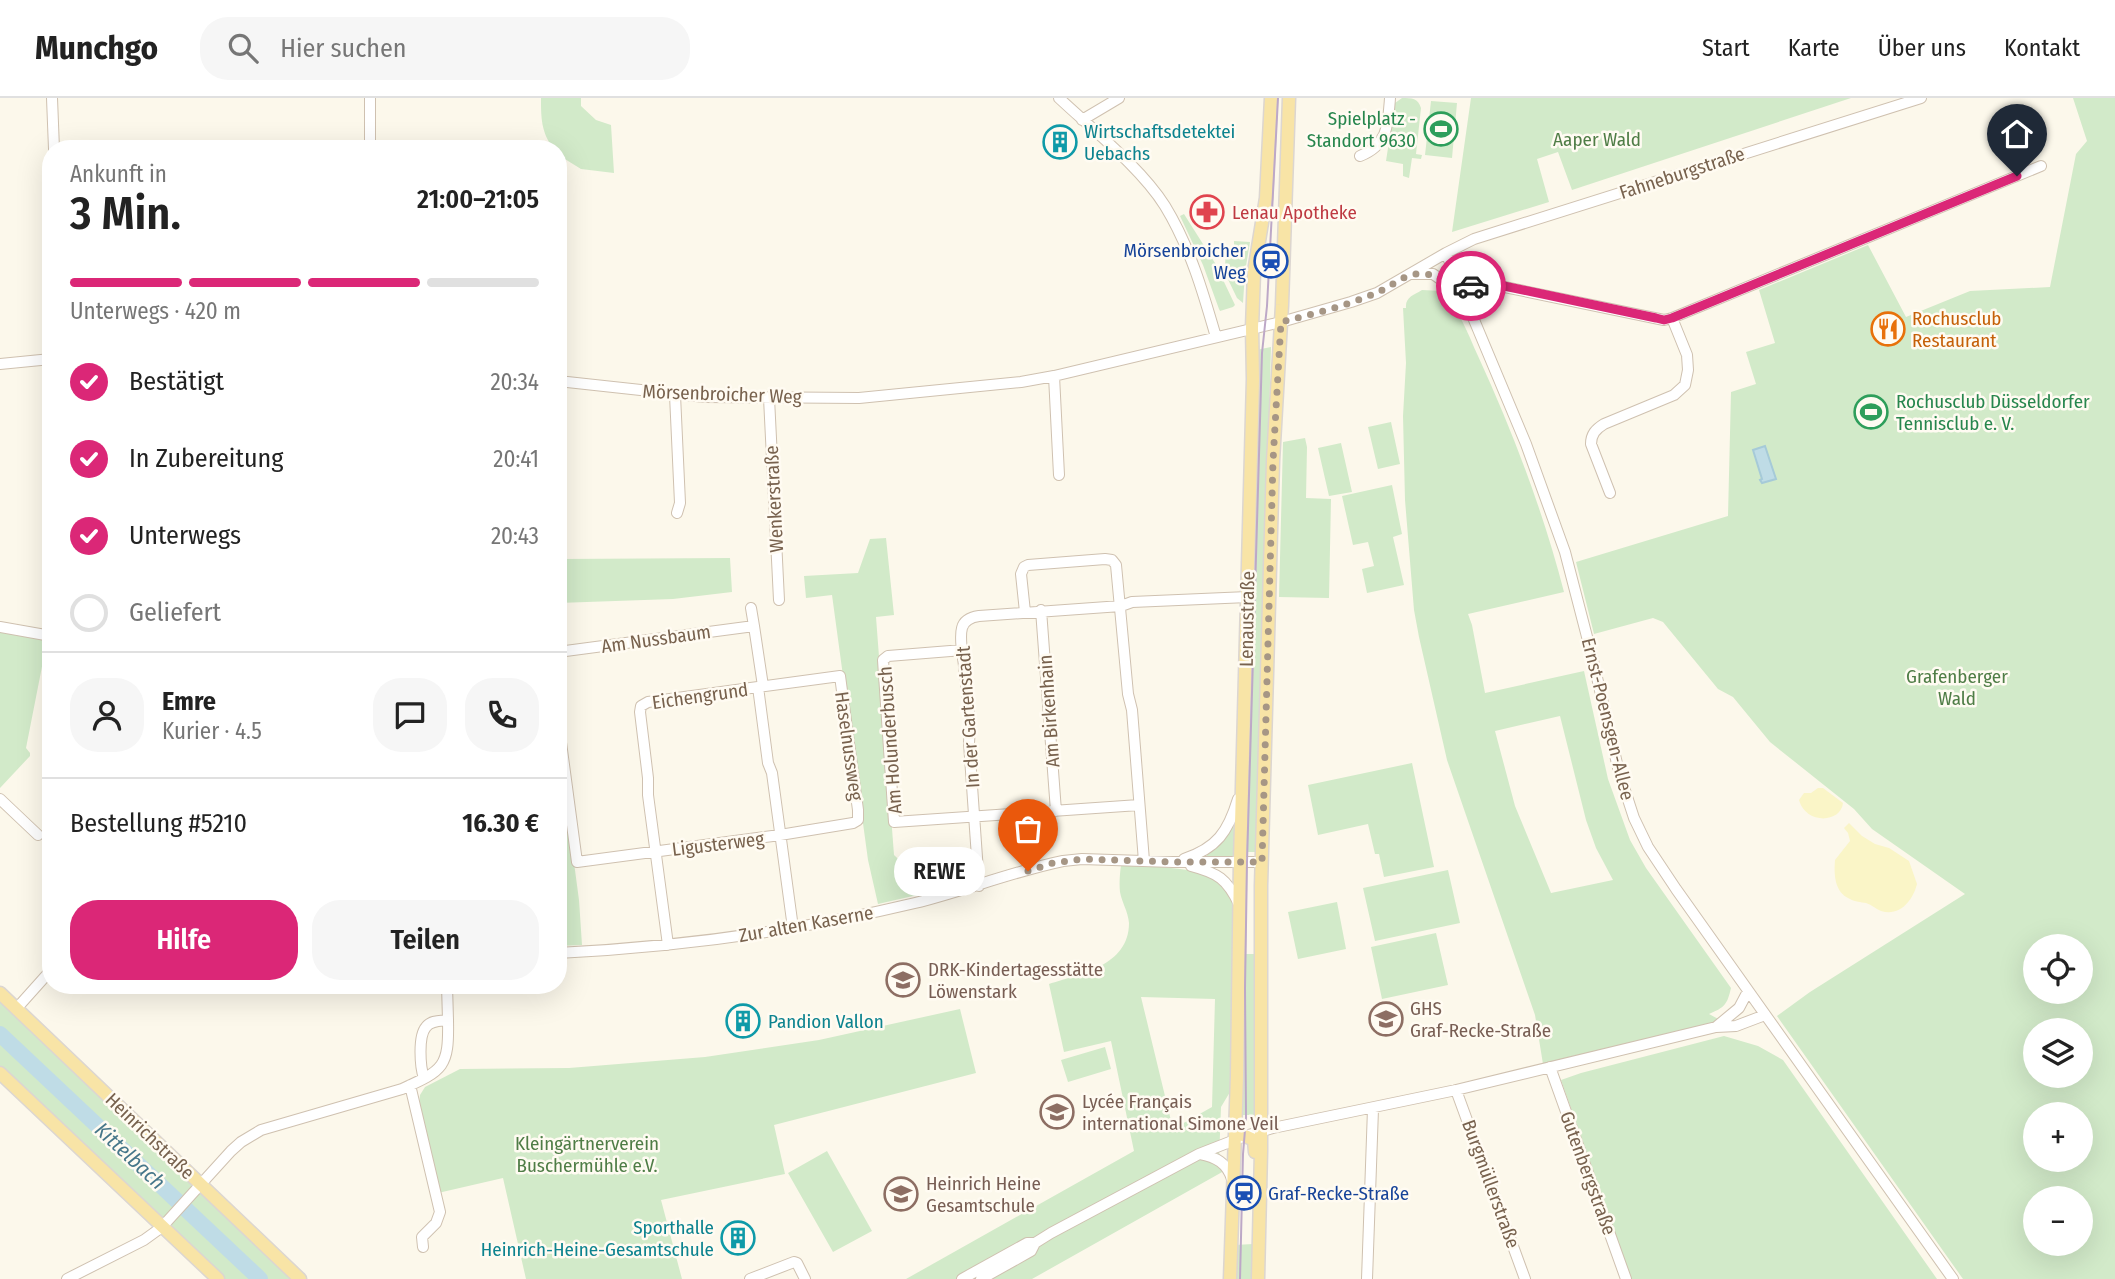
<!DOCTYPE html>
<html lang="de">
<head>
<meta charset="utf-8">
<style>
  body { margin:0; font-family:"Fira Sans Condensed",sans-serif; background:#f6f6f6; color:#222; height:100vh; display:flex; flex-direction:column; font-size:26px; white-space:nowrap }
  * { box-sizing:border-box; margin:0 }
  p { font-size:23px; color:#767676 }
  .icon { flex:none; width:38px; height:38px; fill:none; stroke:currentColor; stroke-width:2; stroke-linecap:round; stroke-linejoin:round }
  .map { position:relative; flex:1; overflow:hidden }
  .side { position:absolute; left:42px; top:42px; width:525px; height:854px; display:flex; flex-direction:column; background:#fff; border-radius:28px; box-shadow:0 7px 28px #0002 }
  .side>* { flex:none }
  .fabs { position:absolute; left:2023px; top:836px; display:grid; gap:14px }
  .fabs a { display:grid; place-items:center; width:70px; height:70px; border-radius:50%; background:#fff; box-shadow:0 7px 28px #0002; font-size:35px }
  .pin { position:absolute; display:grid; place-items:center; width:60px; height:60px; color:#fff; margin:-72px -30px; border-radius:50% 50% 50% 0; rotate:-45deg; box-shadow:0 0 7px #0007 }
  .pin .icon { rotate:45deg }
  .courier { position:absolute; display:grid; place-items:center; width:70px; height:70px; margin:-35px; border:5px solid #db2777; border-radius:50%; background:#fff; color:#222; box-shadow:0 2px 9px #0007 }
  .bubble { position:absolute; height:49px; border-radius:24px; background:#fff; box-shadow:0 7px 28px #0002; font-size:23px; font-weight:600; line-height:49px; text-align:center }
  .head em { font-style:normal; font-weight:600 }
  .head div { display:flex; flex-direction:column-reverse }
  .head { display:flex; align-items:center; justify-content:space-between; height:119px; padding:0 28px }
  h1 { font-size:46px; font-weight:600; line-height:52px }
  .bar { display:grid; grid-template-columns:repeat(4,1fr); gap:10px 7px; align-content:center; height:84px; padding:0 28px }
  .bar i { height:9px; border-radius:5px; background:#e0e0e0 }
  .bar .active { background:#db2777 }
  .bar p { grid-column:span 4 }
  .line { display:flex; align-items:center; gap:18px; padding:0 28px; border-top:2px solid #e0e0e0 }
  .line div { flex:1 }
  .round { display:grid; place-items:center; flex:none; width:74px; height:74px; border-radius:28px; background:#f6f6f6 }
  ol { padding:0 28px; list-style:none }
  li { display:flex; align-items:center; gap:21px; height:77px }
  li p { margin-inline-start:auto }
  li .icon { padding:7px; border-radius:50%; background:#db2777; color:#fff; stroke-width:4 }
  li:last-child { color:#767676 }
  li i { width:38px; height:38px; border:4px solid #e0e0e0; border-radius:50% }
  .cta { display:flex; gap:14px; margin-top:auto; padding:14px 28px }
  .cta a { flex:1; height:80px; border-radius:28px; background:#db2777; color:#fff; font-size:28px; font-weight:600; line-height:80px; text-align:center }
  .cta a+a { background:#f6f6f6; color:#222 }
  header { display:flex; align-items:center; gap:42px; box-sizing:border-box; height:98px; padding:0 35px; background:#fff; border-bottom:2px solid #e0e0e0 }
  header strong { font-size:33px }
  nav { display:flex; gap:38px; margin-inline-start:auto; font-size:24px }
  .search { width:490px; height:63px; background:#f6f6f6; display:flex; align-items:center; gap:18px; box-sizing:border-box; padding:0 24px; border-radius:28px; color:#767676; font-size:26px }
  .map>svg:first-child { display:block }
  .green { fill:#d2eac9; fill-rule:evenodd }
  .sand { fill:#faf5c7 }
  .water { fill:#bfdce6; stroke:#a6cad8; stroke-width:2 }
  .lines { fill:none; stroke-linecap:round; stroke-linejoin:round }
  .river { stroke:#bfdce6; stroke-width:16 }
  .minor-casing { stroke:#cfc1b0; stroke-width:12 }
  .major-casing { stroke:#dcd6d1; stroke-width:15 }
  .minor { stroke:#fff; stroke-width:10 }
  .major { stroke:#f8e4a6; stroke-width:12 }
  .tram { stroke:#bda8c7; stroke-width:2 }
  .done { stroke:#a69685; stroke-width:7; stroke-dasharray:0 12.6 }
  .route { stroke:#db2777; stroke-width:9 }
  .labels { text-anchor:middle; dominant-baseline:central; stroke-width:5; stroke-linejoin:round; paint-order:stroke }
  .leisure-label { font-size:19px; fill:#27864d; stroke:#fffbf2; text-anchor:end }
  .culture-label { font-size:19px; fill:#0d838f; stroke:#fffbf2; text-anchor:start }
  .park-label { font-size:19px; fill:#4f7d46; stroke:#fffbf2 }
  .street-label { font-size:19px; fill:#78624e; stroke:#fffbf2 }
  .health-label { font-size:19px; fill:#be3a42; stroke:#fffbf2; text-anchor:start }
  .transit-label { font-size:19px; fill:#164399; stroke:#fffbf2; text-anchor:end }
  .food-label { font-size:19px; fill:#c56008; stroke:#fffbf2; text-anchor:start }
  .education-label { font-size:19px; fill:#785e54; stroke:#fffbf2; text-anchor:start }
  .water-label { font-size:21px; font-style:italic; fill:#47778a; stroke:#fffbf2 }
</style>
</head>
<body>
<header>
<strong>Munchgo</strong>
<div class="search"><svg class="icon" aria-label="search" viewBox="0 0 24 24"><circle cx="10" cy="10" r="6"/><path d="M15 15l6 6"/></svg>Hier suchen</div>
<nav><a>Start</a><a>Karte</a><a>Über uns</a><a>Kontakt</a></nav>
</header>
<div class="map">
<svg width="2115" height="1181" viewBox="0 0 2115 1181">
  <rect width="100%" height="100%" fill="#fcf8eb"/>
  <path class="green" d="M541,0H581V8L596,22L611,27L614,75L581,71L560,58L558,51H554C541,35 541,19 541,0Z
    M1402,0C1412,0 1418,0 1421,10L1416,56L1422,57L1421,61L1412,60L1409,80L1403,78V66L1386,63L1395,5Z
    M1471,0H1851L1572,92L1558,54L1537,61L1549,104L1452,134Z
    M2073,0H2115V1181H1963L1777,918L1810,894L1965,796L1872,731L1854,711L1770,644L1733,599L1718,591L1663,524L1653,520L1594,536L1576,464L1728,418L1731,294L1756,286L1746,254L1775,245L1759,192L1868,147L1906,219L1970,193L2050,189L2076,56L2087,43ZM2035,849H2081V894H2035ZM2035,933H2081V978H2035ZM2035,1017H2081V1062H2035ZM2035,1101H2081V1146H2035Z
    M1431,3L1457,5L1452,60L1425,57Z
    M1184,116L1215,165L1235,207L1233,209L1220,213L1219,211L1203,167L1180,118Z
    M1234,143L1250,144L1245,174L1243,205L1237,200L1223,171L1225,168L1226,151H1234Z
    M1422,192L1442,193C1459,211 1468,236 1478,258C1513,334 1543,413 1564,494L1468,516L1472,527L1485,595L1584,573L1608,681L1630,742L1646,770L1731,890C1727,907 1725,909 1709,916L1722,923L1543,966L1535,917L1447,662L1419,539L1414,512L1405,402L1403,318L1406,265L1403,210H1406C1405,199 1414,197 1422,192ZM1560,618L1586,722L1596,750L1613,782L1551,795L1515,708L1495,633Z
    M1271,249L1257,754H1245L1256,252Z
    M1391,324L1400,366L1378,371L1368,329Z
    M1305,340L1307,349L1306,400L1331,401L1329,500L1279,499L1283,344Z
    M1341,345L1352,394L1329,398L1318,350Z
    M1392,387L1402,436L1393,439L1404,487L1367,495L1362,471L1374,468L1368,444L1353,447L1342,398Z
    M886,440L894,517L876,519L894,757L928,789L926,795L878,806L868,762L832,497L806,500L804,478L858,475L870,441Z
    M730,460L732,494L673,501L558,505V461Z
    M0,529L48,538L26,650L30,655V658L0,690Z
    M558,645L579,802L582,847L558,848Z
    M1412,665L1434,769L1384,779L1379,756H1375L1368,726L1318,737L1308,687Z
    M1238,721L1237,758L1230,761L1207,760V756Z
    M1121,767C1139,767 1204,770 1217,781C1224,786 1229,795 1234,802L1230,994L1221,1009L1219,1062L1224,1073L1032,1181H906L1134,1053L1111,943L1064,954L1049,886C1080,876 1129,868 1129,825C1128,813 1122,805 1120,794C1119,785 1120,775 1121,767ZM1141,899L1215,901L1212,1009L1173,1031Z
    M1448,772L1460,825L1375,843L1363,790Z
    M1337,804L1346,851L1298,861L1288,814Z
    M1436,835L1448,887L1382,901L1371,849Z
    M1242,856H1254L1255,866L1256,1017H1242Z
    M0,897L298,1181H220L0,973Z
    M960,911L976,975L774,1027L785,1076L661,1102L682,1181H526L503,1080L438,1095L419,1007L420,997L425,989L460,971L569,970L705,959L819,942Z
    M1724,938L1758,948L1783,962L1937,1181H1631L1561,982L1581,975Z
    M1105,949L1111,971L1068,984L1061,962Z
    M827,1053L872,1133L833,1154L788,1075Z
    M1253,1146V1181H1234L1235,1147Z"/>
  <path class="sand" d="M1818,690H1823L1843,705C1841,725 1806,727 1799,702L1804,695H1811Z
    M1849,725L1862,738L1875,746L1889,750L1909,763L1917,786C1913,802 1900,819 1881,813C1876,811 1872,807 1866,805C1861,804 1855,804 1850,801C1834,794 1834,776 1835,762L1850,743L1848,735L1844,730Z"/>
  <path class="water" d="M1765,348L1776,381L1762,385L1760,382L1762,381L1753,352Z"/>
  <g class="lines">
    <path class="river" d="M0,936L260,1181"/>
    <defs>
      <path id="minor" d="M52,0L54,51
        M1059,0C1092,31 1141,70 1165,108C1190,149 1203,194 1216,239
        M1082,22L1119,0
        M370,51V0
        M1360,58C1388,47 1388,27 1390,0
        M1446,155L1526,346L1565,454L1592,558L1619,674L1634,720L1648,749L1676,791L1953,1181
        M1413,176H1433L1453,190L1461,191L1485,185L1664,222L1672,220L2041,68
        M0,266L51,261
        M1054,278L1059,377
        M558,283L705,299L859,300L1021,284L1054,278L1281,224L1351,204L1377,195L1446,155L1474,141L1921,0
        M675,297L680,405L677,415
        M769,300L779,502
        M1610,395L1591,346C1591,336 1596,331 1604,326L1674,297L1685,287L1688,272L1687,257L1672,220
        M751,510L754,528
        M1041,512L1056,713
        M1025,514L1021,476L1024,469L1028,467L1105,461L1112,462L1116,467L1128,596L1132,612L1144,763
        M0,529L51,538
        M963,552L888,558L883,562L894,724L1139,707
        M558,554L754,528L763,588
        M558,622L577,764L780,737L853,725L858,722V712L840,578L758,589
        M0,701L38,737
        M1184,761C1217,750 1228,734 1238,701
        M1191,768C1218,775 1227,781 1239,806
        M979,788L969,645C971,620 967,594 964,568C963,557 959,541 962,530C964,522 972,519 979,518L1121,508L1132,504L1248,499
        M668,847L648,697V680L640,614L641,608L648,604L758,589L768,665L772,675L793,830
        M558,855C678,849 798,833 915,805C964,793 1014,773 1063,763L1082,761L1173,764H1262
        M447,887L448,922
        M17,910L51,872
        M1716,929L1739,910L1748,893
        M1550,969L1626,1181
        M410,987L440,1114L436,1125L422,1139L423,1149
        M1456,992L1525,1181
        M1200,1056C1216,1059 1227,1065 1232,1081
        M67,1181L144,1142L162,1129L231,1053L241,1044L261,1032L402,991C444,972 449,969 448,922C441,923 431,922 426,929C418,938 420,969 424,980
        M750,1181L794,1164L797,1165L805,1181
        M962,1181L1027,1145H1035
        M981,1181L1031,1153L1035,1145L1051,1135L1199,1056L1245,1038L1273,1030L1456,992L1716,929L1736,928L1765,917
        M1367,1181L1373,1011"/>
      <path id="major" d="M0,895L300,1181
        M0,975L218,1181
        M1245,1038L1254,1042L1255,1054
        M1230,1181L1237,978L1240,763L1253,281L1252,230L1254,174L1266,100L1271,0
        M1258,1181L1261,1053V788L1273,363L1282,207L1289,0"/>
    </defs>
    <use href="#minor" class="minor-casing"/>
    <use href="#major" class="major-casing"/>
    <use href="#minor" class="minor"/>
    <use href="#major" class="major"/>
    <path class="tram" d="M1240,1181L1243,1056L1246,1020L1245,890L1247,764L1262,255L1267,208L1278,0"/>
  </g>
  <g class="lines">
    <path class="done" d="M1028,773L1053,765L1082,761L1173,764H1262L1273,363L1281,224C1313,216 1346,208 1376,195C1389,190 1402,178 1415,176C1445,173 1446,195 1471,188"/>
    <path class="route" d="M1471,188L1485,184L1656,220L1664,222L1672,220L2017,78"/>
  </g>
  <defs>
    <symbol id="stadium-ring" viewBox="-11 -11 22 22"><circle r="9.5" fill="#fffbf2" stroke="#2e9e5b" stroke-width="1.5"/><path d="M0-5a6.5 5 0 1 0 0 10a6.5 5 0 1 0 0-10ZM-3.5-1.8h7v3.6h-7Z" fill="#2e9e5b"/></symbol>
    <symbol id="building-ring" viewBox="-11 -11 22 22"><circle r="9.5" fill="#fffbf2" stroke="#0f9aa8" stroke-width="1.5"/><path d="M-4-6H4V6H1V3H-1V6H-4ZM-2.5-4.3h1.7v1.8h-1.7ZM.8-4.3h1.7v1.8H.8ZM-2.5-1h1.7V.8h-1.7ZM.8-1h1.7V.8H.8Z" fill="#0f9aa8"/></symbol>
    <symbol id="pharmacy-ring" viewBox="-11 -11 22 22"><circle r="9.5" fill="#fffbf2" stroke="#e0444e" stroke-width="1.5"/><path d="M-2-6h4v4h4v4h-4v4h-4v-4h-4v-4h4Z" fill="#e0444e"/></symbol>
    <symbol id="station-ring" viewBox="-11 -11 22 22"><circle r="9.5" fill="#fffbf2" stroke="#1a4fb4" stroke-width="1.5"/><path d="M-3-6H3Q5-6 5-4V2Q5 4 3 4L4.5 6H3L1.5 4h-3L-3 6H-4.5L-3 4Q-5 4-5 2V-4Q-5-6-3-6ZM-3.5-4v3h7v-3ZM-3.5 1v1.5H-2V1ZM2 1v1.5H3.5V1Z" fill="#1a4fb4"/></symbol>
    <symbol id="restaurant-ring" viewBox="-11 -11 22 22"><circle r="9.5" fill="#fffbf2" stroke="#e8710a" stroke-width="1.5"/><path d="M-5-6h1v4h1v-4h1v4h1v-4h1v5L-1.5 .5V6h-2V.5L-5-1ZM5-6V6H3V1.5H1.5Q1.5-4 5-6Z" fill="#e8710a"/></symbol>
    <symbol id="school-ring" viewBox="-11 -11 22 22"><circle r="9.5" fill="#fffbf2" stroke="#8d6e63" stroke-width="1.5"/><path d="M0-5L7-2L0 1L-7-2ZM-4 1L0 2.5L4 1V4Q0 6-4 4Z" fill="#8d6e63"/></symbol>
  </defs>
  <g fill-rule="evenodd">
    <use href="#stadium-ring" x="1422" y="12" width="38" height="38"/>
    <use href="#building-ring" x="1041" y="25" width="38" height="38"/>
    <use href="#pharmacy-ring" x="1188" y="95" width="38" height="38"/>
    <use href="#station-ring" x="1252" y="144" width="38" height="38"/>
    <use href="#restaurant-ring" x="1869" y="212" width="38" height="38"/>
    <use href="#stadium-ring" x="1852" y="295" width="38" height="38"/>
    <use href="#school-ring" x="884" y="863" width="38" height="38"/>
    <use href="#school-ring" x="1367" y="902" width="38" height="38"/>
    <use href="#building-ring" x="724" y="904" width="38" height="38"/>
    <use href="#school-ring" x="1038" y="995" width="38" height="38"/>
    <use href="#station-ring" x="1225" y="1076" width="38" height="38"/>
    <use href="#school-ring" x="882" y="1077" width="38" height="38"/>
    <use href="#building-ring" x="719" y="1121" width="38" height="38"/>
  </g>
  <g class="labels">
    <g class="leisure-label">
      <text x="1416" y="20">Spielplatz -<tspan x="1416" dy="22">Standort 9630</tspan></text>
      <text x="1896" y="303" text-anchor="start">Rochusclub Düsseldorfer<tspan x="1896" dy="22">Tennisclub e. V.</tspan></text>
    </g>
    <g class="culture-label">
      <text x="1084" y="33">Wirtschaftsdetektei<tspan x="1084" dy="22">Uebachs</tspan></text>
      <text x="768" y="923">Pandion Vallon</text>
      <text x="714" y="1129" text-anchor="end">Sporthalle<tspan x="714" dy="22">Heinrich-Heine-Gesamtschule</tspan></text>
    </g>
    <g class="park-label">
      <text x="1597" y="41">Aaper Wald</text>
      <text x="1957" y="578">Grafenberger<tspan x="1957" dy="22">Wald</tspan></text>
      <text x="587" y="1045">Kleingärtnerverein<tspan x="587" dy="22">Buschermühle e.V.</tspan></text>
    </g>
    <g class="street-label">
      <text transform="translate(1682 75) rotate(-18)">Fahneburgstraße</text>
      <text transform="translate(722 296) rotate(2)">Mörsenbroicher Weg</text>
      <text transform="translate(774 401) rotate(-93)">Wenkerstraße</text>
      <text transform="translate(1247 521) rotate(-89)">Lenaustraße</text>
      <text transform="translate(656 541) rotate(-8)">Am Nussbaum</text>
      <text transform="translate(700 598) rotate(-8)">Eichengrund</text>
      <text transform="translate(1049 613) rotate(-94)">Am Birkenhain</text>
      <text transform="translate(968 619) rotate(-94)">In der Gartenstadt</text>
      <text transform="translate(1608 621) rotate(76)">Ernst-Poensgen-Allee</text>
      <text transform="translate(890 642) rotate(-94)">Am Holunderbusch</text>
      <text transform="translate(849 648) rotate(82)">Haselnussweg</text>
      <text transform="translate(718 746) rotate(-7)">Ligusterweg</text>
      <text transform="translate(806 826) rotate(-10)">Zur alten Kaserne</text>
      <text transform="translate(150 1038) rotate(44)">Heinrichstraße</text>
      <text transform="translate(1588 1075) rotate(70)">Gutenbergstraße</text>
      <text transform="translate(1491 1086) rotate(70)">Burgmüllerstraße</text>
    </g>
    <g class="health-label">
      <text x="1232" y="114">Lenau Apotheke</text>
    </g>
    <g class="transit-label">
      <text x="1246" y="152">Mörsenbroicher<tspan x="1246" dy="22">Weg</tspan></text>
      <text x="1268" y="1095" text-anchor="start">Graf-Recke-Straße</text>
    </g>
    <g class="food-label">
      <text x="1912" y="220">Rochusclub<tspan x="1912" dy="22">Restaurant</tspan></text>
    </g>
    <g class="education-label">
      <text x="928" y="871">DRK-Kindertagesstätte<tspan x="928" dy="22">Löwenstark</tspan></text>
      <text x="1410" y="910">GHS<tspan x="1410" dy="22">Graf-Recke-Straße</tspan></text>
      <text x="1082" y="1003">Lycée Français<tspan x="1082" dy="22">international Simone Veil</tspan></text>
      <text x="926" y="1085">Heinrich Heine<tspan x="926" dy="22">Gesamtschule</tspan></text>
    </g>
    <g class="water-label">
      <text transform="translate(130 1058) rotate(43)">Kittelbach</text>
    </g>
  </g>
</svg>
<div class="fabs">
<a><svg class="icon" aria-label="locate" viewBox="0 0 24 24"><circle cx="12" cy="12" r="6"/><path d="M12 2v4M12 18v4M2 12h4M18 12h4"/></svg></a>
<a><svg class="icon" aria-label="layers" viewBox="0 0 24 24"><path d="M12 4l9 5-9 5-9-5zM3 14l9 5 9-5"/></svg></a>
<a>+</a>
<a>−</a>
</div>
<div class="pin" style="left:1028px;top:773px;background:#ea580c"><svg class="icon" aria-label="bag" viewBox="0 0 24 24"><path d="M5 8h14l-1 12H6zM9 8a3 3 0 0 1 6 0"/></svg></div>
<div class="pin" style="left:2017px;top:78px;background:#1f2937"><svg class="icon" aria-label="home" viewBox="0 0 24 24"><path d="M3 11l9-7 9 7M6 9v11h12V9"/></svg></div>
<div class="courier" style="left:1471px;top:188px"><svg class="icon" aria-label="car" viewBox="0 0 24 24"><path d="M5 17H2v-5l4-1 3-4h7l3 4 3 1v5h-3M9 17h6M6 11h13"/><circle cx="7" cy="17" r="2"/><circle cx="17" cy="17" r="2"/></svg></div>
<div class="bubble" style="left:894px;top:749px;width:91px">REWE</div>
<section class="side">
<div class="head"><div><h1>3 Min.</h1><p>Ankunft in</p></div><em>21:00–21:05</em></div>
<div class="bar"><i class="active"></i><i class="active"></i><i class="active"></i><i></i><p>Unterwegs · 420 m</p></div>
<ol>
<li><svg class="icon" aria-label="check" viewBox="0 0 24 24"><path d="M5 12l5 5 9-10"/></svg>Bestätigt<p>20:34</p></li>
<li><svg class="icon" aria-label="check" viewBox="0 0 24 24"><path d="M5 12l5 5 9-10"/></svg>In Zubereitung<p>20:41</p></li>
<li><svg class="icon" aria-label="check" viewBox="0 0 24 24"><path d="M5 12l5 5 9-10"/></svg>Unterwegs<p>20:43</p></li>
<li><i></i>Geliefert</li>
</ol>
<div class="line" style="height:126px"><a class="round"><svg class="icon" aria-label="person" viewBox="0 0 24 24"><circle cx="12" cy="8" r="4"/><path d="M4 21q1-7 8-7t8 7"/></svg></a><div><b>Emre</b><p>Kurier · 4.5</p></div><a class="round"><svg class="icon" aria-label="chat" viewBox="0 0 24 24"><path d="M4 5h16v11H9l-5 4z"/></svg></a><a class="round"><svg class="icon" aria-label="phone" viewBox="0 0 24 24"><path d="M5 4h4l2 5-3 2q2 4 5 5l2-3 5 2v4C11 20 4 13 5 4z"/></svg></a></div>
<div class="line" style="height:91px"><div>Bestellung #5210</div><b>16.30 €</b></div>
<div class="cta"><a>Hilfe</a><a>Teilen</a></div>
</section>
</div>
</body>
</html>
